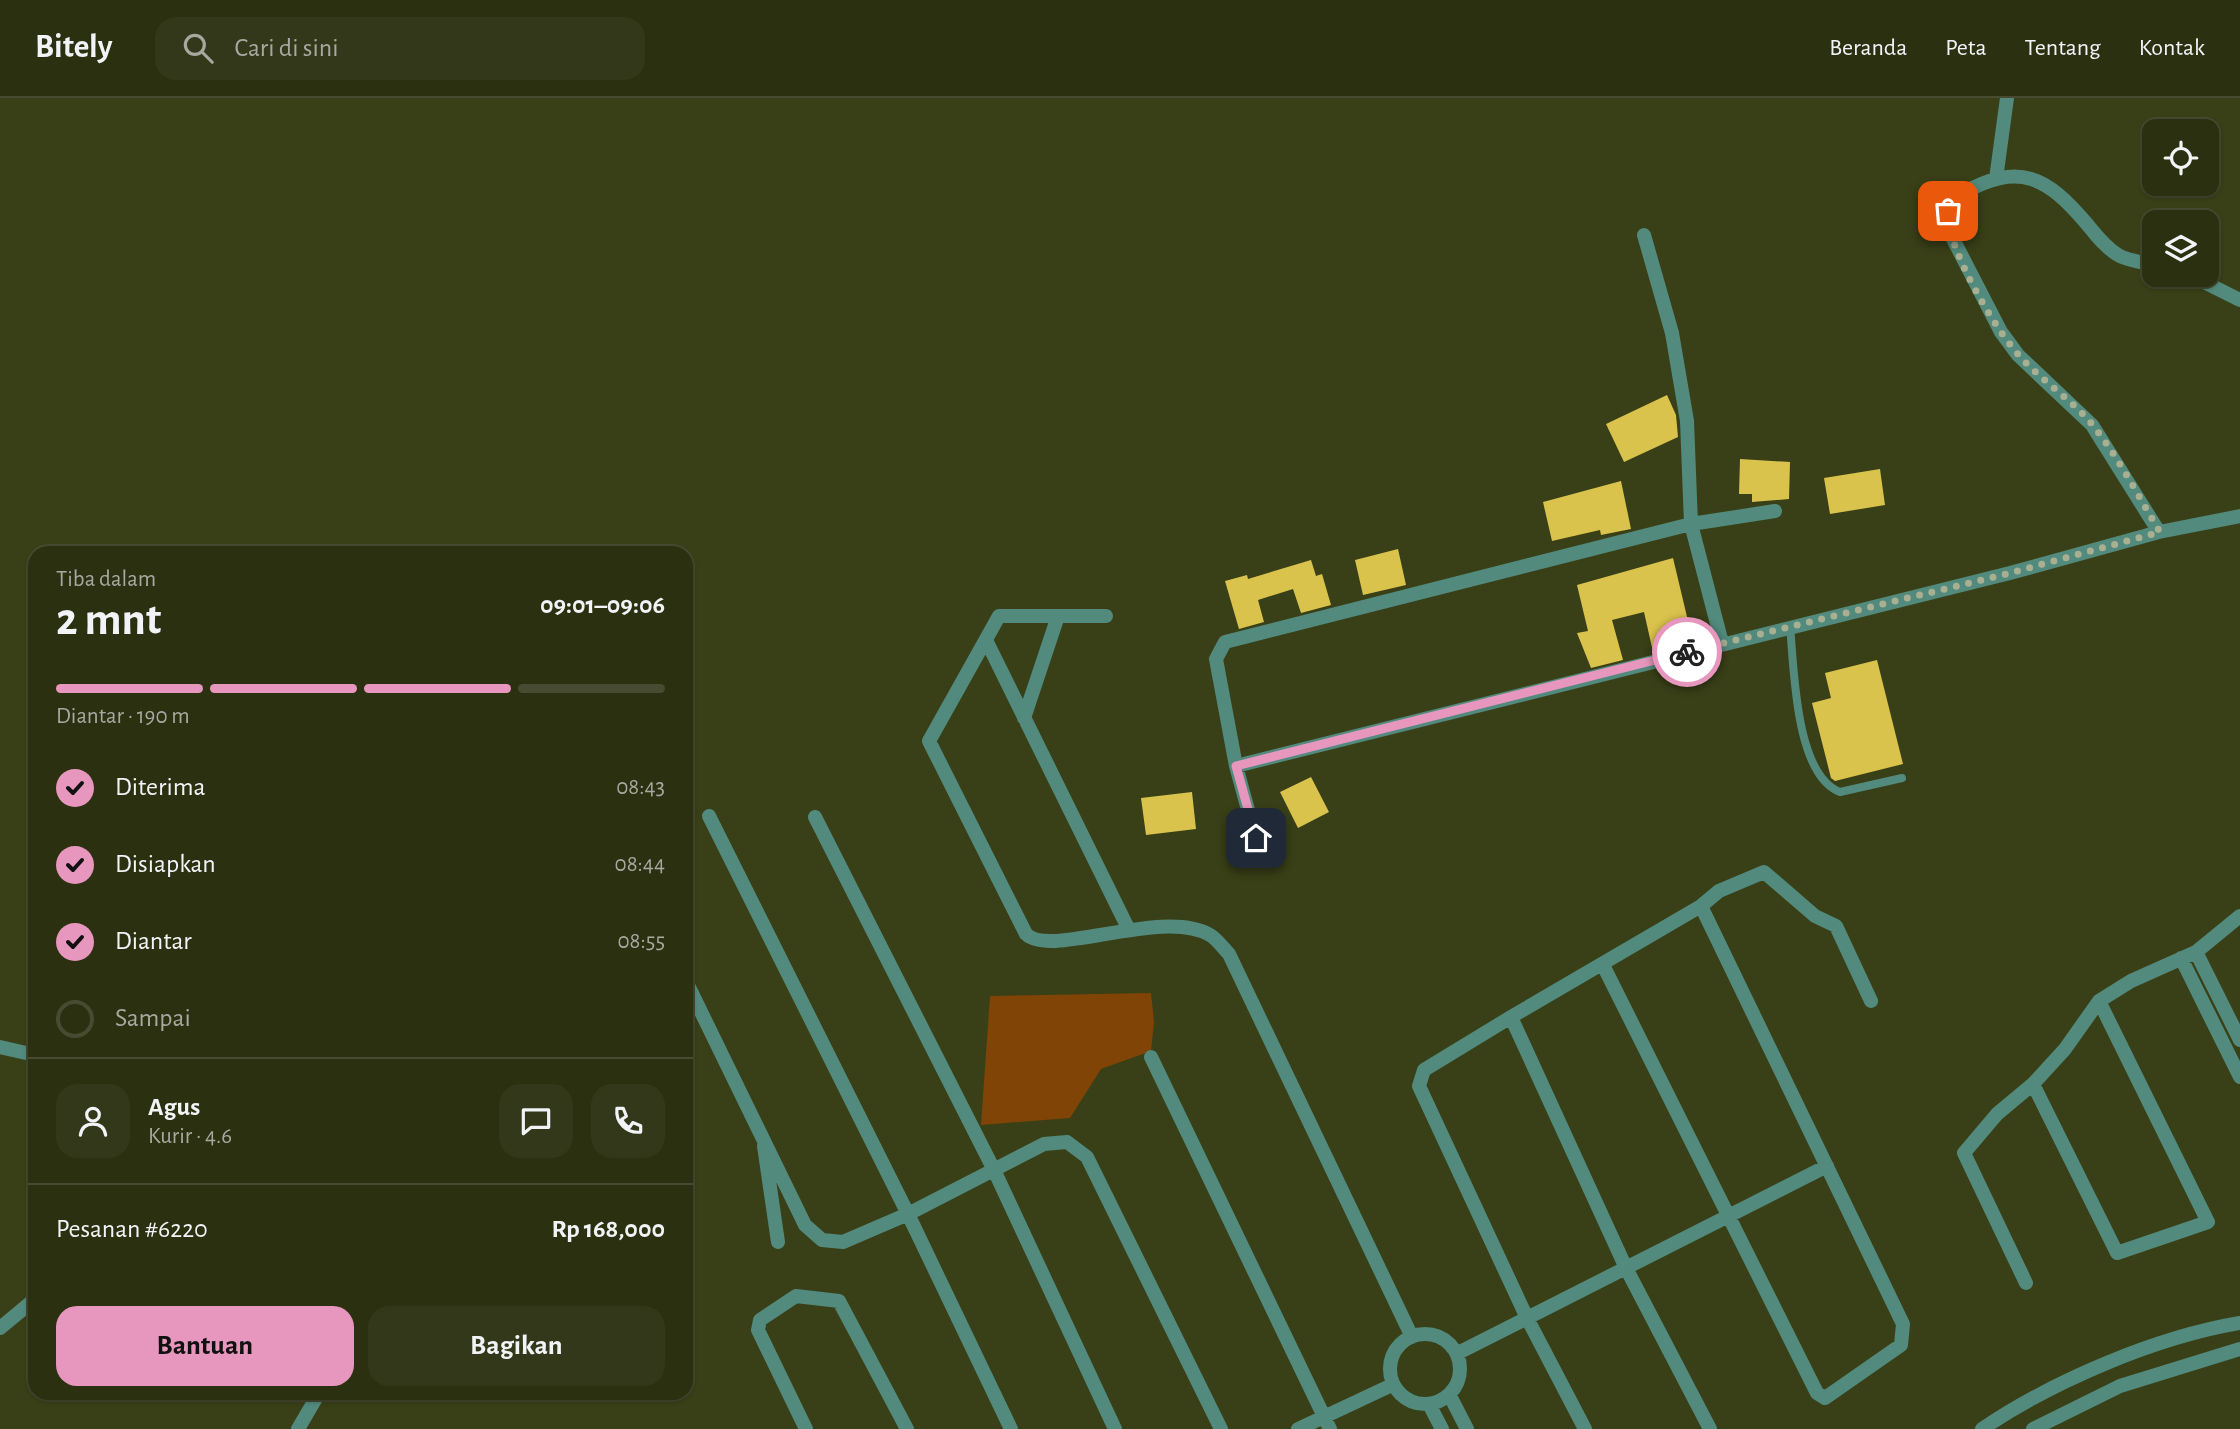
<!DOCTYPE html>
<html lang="id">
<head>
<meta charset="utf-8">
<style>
  body { margin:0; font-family:"Alegreya Sans",sans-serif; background:#33381a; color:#f1f3f6; height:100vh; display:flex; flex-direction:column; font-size:26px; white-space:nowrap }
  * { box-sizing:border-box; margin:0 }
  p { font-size:23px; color:#a6a99f }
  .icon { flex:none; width:38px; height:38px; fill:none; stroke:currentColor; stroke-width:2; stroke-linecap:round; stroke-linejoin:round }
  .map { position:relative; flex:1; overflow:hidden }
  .side { position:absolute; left:28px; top:448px; width:665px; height:854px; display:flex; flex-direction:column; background:#2b3011; border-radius:21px; box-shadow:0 2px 5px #0004,0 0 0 2px #474b31 }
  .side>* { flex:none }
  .buttons { position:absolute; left:2142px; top:21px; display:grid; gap:14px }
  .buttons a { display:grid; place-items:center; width:77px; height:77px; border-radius:14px; background:#2b3011; box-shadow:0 2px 5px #0004,0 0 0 2px #474b31; font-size:35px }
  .pin { position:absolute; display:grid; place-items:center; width:60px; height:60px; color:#fff; margin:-30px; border-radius:14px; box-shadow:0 4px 10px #0006 }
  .courier { position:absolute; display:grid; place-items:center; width:70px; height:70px; margin:-35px; border:5px solid #e797bd; border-radius:50%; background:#fff; color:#222; box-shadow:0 2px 9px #0007 }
  .summary em { font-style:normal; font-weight:600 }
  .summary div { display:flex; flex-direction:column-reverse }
  .summary { display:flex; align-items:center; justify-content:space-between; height:119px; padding:0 28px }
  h1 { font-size:46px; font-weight:600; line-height:52px }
  .bar { display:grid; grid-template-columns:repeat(4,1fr); gap:10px 7px; align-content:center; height:84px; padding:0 28px }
  .bar i { height:9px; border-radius:5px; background:#474b31 }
  .bar .active { background:#e797bd }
  .bar p { grid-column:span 4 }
  .line { display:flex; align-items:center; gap:18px; padding:0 28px; border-top:2px solid #474b31 }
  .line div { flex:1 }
  .round { display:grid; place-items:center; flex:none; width:74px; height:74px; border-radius:21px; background:#33381a }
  ol { padding:0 28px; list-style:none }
  li { display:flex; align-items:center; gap:21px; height:77px }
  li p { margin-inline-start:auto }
  li .icon { padding:7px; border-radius:50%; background:#e797bd; color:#111; stroke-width:4 }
  li:last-child { color:#a6a99f }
  li i { width:38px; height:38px; border:4px solid #474b31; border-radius:50% }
  .button { display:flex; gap:14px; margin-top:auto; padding:14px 28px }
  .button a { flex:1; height:80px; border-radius:21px; background:#e797bd; color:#111; font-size:28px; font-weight:600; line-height:80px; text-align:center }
  .button a+a { background:#33381a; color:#f1f3f6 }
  header { display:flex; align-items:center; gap:42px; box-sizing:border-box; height:98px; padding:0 35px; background:#2b3011; border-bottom:2px solid #474b31 }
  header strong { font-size:33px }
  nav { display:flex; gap:38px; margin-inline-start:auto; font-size:24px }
  .search { width:490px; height:63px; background:#33381a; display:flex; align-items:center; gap:18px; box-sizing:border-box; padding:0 24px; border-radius:21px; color:#a6a99f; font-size:26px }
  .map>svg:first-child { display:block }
  .green { fill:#7f4406 }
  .building { fill:#dac34d }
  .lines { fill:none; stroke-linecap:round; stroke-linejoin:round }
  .service { stroke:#528a7d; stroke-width:8 }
  .minor { stroke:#528a7d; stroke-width:14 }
  .done { stroke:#a9b092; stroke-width:7; stroke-dasharray:0 12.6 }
  .route { stroke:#e797bd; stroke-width:9 }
</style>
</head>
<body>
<header>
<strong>Bitely</strong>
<div class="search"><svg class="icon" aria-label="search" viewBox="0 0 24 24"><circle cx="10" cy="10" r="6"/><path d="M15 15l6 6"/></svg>Cari di sini</div>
<nav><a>Beranda</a><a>Peta</a><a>Tentang</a><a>Kontak</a></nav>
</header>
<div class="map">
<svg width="2240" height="1331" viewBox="0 0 2240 1331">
  <rect width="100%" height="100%" fill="#394017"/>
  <path class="green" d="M1151,895L1154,924L1151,953L1101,971L1070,1020L981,1027L990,898Z"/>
  <path class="building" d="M1667,297L1676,317L1678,339L1624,364L1606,326Z
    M1740,361L1790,364L1789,401L1752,404V396H1739Z
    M1880,371L1885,407L1830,416L1824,380Z
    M1621,383L1631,431L1601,437L1600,432L1552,443L1543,404Z
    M1398,451L1406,487L1363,497L1355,462Z
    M1673,460L1693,544L1653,554L1644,514L1612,522L1623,562L1591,570L1577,535L1588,533L1577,487Z
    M1311,462L1316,478L1322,476L1331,507L1301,515L1293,491L1258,502L1264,524L1239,531L1225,483L1247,477L1248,481Z
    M1877,562L1903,666L1835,683L1831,680L1812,605L1831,600L1825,575Z
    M1311,679L1329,714L1298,730L1280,694Z
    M1192,694L1196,731L1146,737L1141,700Z"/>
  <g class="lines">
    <path class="service" d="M1790,528C1794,569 1795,677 1840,694L1902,680"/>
    <path class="minor" d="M1996,81L2007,0
      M1644,137L1672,235L1687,323L1691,426L1722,545
      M2154,167C2143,164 2128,163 2118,157C2105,149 2096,137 2087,126C2047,79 2020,63 1961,96C1944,105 1946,123 1952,139L2001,234L2018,257L2092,327L2159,434
      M2190,177L2240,202
      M1106,518H999L929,643L1026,836C1050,861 1163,809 1210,837C1217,841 1223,850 1229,856L1412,1239
      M986,542L1128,830
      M1024,620L1058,518
      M1236,668L2010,475L2159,434L2240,418
      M709,718L908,1116L1011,1331
      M815,719L994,1072L1115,1331
      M1262,763L1236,668L1216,561L1225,544L1691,426L1775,413
      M1701,808L1719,793L1764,774L1815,818L1836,828L1871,903
      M2196,854L2240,942
      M2181,860L2240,979
      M686,883L805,1127L822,1142L843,1144L908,1116L1044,1046L1067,1044L1087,1059L1221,1331
      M1511,919L1701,808L1903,1226L1901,1247L1825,1300L1817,1295L1603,867
      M0,949L35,957
      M1151,959L1330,1331
      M2033,986L2065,951L2099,903L2131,883L2196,854L2240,818
      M764,1048L778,1144
      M2026,1185L1964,1055L1997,1016L2033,986L2117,1155L2208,1124L2099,903
      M0,1230L35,1201
      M1390 1271a35 35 0 1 1 70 0a35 35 0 1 1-70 0Z
      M1458,1255L1827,1068
      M1450,1298L1467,1331
      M1430,1308L1442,1331
      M298,1331L319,1295
      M806,1331L758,1232L760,1222L796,1198L839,1203L907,1331
      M1298,1331L1392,1287
      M1585,1331L1527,1220L1419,988L1424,972L1511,919L1626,1170L1710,1331
      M1982,1331C2053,1283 2156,1239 2240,1225
      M2033,1331L2120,1288L2240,1251"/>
  </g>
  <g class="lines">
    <path class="done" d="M1687,554L2010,475L2160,434C2138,398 2118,358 2091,325C2069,299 2039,281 2017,255C1994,229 1945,147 1948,113"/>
    <path class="route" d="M1256,740L1236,668L1687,554"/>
  </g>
</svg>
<div class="buttons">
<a><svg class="icon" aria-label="locate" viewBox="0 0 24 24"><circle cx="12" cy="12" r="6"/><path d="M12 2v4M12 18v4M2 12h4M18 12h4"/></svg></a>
<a><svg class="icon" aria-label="layers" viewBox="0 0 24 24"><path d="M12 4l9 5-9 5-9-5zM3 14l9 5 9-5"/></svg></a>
</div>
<div class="pin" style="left:1948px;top:113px;background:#ea580c"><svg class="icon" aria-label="bag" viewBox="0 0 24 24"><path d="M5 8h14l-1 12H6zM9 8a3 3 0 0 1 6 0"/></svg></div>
<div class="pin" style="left:1256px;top:740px;background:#1f2937"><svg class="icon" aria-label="home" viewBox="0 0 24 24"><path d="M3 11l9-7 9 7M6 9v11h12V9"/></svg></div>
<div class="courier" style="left:1687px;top:554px"><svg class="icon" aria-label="bike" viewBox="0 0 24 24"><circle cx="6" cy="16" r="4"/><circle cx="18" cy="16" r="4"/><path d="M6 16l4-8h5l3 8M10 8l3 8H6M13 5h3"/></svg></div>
<section class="side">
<div class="summary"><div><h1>2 mnt</h1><p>Tiba dalam</p></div><em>09:01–09:06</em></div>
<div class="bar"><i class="active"></i><i class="active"></i><i class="active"></i><i></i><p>Diantar · 190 m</p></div>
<ol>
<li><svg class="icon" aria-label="check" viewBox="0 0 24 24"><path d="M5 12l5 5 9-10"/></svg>Diterima<p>08:43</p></li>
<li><svg class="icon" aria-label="check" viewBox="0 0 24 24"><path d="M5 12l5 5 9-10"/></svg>Disiapkan<p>08:44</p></li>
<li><svg class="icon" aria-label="check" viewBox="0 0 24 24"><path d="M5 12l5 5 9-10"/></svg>Diantar<p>08:55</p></li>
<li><i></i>Sampai</li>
</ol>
<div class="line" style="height:126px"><a class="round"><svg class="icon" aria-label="person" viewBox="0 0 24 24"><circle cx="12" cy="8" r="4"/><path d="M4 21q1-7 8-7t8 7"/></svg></a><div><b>Agus</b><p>Kurir · 4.6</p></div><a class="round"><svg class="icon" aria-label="chat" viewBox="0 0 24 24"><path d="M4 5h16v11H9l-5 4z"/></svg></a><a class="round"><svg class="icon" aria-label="phone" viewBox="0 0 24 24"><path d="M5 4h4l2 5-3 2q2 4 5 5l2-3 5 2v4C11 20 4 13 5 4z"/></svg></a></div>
<div class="line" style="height:91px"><div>Pesanan #6220</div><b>Rp 168,000</b></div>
<div class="button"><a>Bantuan</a><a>Bagikan</a></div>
</section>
</div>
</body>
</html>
